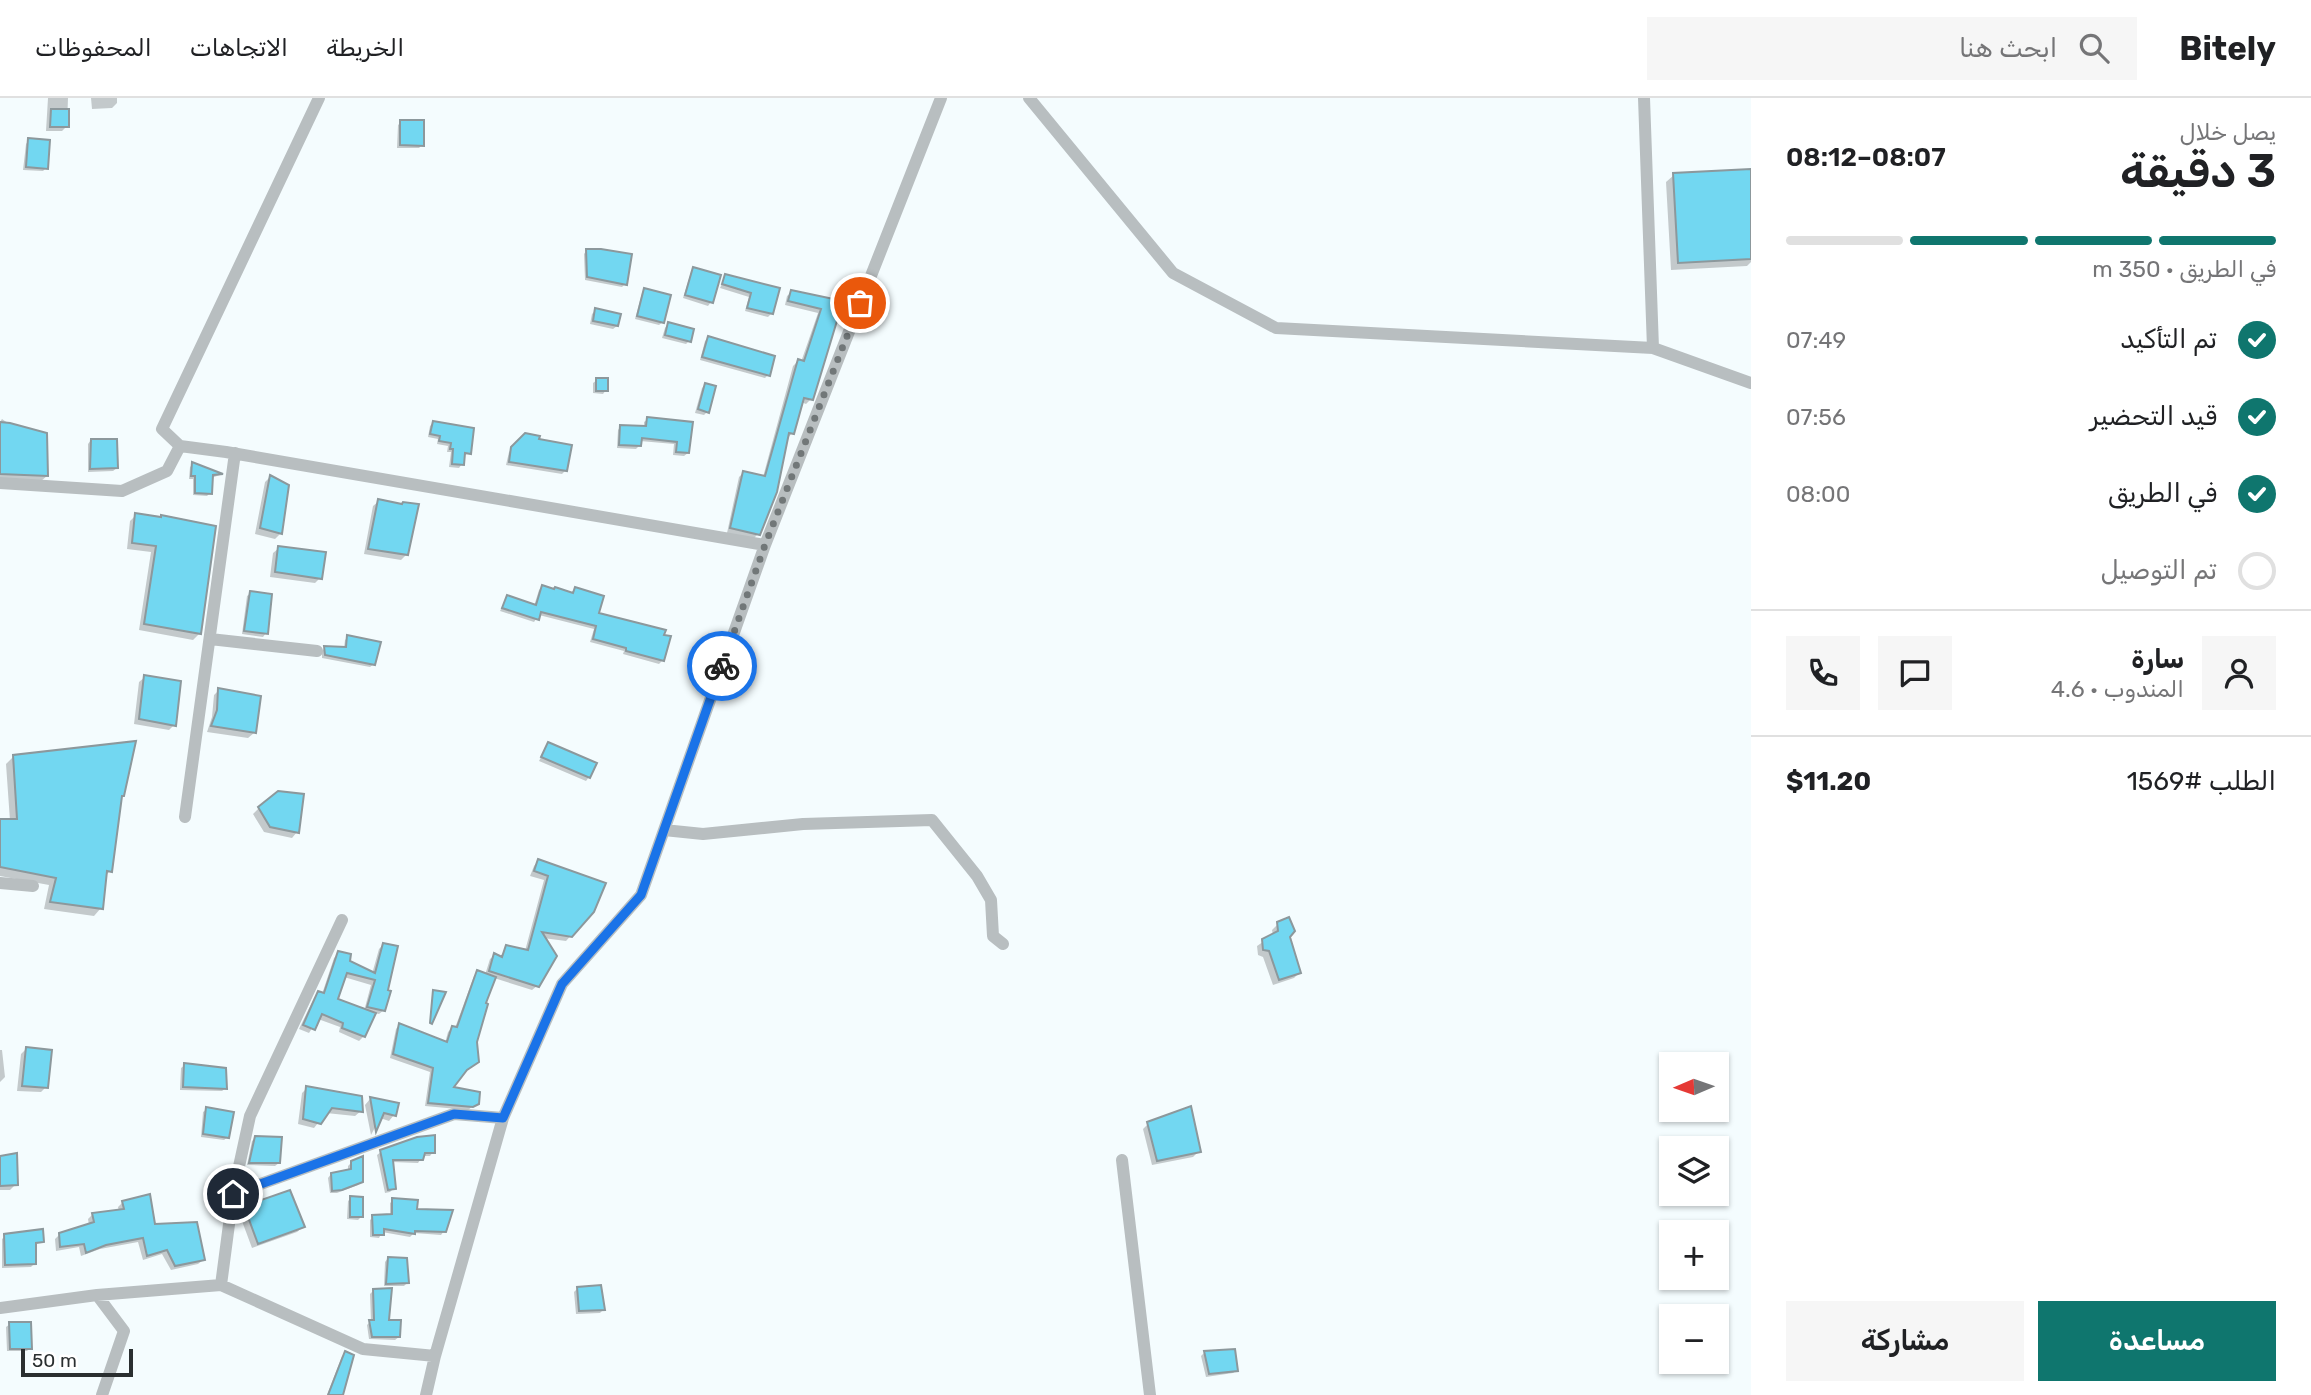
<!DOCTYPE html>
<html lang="ar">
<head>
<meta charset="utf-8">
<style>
  body { margin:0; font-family:Rubik,"Noto Naskh Arabic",sans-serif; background:#f6f6f6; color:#202124; direction:rtl; height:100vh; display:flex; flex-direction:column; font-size:26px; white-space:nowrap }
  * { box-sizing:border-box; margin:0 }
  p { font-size:23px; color:#757577 }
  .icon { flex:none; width:38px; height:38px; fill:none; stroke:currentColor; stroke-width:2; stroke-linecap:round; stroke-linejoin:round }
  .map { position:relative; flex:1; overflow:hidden; direction:ltr }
  .drawer { display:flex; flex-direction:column; background:#fff; width:560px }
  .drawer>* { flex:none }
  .needle { width:46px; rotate:268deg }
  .buttons { position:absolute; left:1659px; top:954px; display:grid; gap:14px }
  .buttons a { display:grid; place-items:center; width:70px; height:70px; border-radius:0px; background:#fff; box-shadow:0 2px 5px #0004; font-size:35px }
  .scale { position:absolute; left:21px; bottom:18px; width:112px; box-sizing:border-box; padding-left:7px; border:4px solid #2a2f30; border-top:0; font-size:19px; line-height:24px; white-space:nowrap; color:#2a2f30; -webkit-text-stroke:5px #fff; paint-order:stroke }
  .pin { position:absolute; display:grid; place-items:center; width:60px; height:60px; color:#fff; margin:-30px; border:4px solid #fff; border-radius:50%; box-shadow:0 2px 7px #0007 }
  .courier { position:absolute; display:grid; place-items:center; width:70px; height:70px; margin:-35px; border:5px solid #1a73e8; border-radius:50%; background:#fff; color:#222; box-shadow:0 2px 9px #0007 }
  .head em { font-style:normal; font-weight:600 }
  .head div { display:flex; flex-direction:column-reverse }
  .head { display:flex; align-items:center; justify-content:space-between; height:119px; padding:0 35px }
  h1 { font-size:46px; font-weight:600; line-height:52px }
  .bar { display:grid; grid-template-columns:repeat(4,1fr); gap:10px 7px; align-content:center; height:84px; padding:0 35px }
  .bar i { height:9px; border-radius:5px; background:#e0e0e0 }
  .bar .selected { background:#0f766e }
  .bar p { grid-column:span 4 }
  .line { display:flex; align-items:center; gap:18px; padding:0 35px; border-top:2px solid #e0e0e0 }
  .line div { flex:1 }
  .round { display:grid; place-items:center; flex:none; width:74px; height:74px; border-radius:0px; background:#f6f6f6 }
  ol { padding:0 35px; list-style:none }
  li { display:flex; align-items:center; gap:21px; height:77px }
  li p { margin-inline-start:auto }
  li .icon { padding:7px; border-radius:50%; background:#0f766e; color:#fff; stroke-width:4 }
  li:last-child { color:#757577 }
  li i { width:38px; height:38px; border:4px solid #e0e0e0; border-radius:50% }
  .primary-button { display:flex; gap:14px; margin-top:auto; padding:14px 35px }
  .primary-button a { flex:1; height:80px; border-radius:0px; background:#0f766e; color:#fff; font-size:28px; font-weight:600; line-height:80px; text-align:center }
  .primary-button a+a { background:#f6f6f6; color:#202124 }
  header { display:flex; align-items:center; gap:42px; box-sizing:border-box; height:98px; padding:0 35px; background:#fff; border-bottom:2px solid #e0e0e0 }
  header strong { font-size:33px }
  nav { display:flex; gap:38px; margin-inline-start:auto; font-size:24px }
  .search { width:490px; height:63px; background:#f6f6f6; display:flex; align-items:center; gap:18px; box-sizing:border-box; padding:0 24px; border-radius:0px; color:#757577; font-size:26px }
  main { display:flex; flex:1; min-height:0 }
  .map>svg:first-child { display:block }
  .shadow { fill:#0003; fill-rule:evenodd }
  .building { fill:#72d7f1; stroke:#8c989c; stroke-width:2 }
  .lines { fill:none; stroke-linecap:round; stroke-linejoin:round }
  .street { stroke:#b8bec0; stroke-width:12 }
  .done { stroke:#717778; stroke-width:7; stroke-dasharray:0 12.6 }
  .route { stroke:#1a73e8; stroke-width:9 }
</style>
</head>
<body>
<header>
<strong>Bitely</strong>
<div class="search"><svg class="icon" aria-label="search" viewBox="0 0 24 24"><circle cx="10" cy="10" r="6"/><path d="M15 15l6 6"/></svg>ابحث هنا</div>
<nav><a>الخريطة</a><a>الاتجاهات</a><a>المحفوظات</a></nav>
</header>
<main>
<section class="drawer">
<div class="head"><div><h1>3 دقيقة</h1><p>يصل خلال</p></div><em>08:07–08:12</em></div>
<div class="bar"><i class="selected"></i><i class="selected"></i><i class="selected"></i><i></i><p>في الطريق · 350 m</p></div>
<ol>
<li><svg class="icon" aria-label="check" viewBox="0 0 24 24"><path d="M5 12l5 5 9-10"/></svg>تم التأكيد<p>07:49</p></li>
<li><svg class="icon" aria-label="check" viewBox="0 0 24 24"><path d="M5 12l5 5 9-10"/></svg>قيد التحضير<p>07:56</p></li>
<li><svg class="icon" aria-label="check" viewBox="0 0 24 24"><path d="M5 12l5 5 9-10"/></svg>في الطريق<p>08:00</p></li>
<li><i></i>تم التوصيل</li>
</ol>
<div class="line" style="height:126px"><a class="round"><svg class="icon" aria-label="person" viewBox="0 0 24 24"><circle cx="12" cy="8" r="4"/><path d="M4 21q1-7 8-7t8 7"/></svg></a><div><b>سارة</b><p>المندوب · 4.6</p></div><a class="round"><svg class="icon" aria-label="chat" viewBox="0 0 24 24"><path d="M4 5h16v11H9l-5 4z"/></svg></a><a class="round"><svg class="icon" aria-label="phone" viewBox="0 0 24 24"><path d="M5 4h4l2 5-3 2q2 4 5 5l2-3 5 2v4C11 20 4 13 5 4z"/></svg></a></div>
<div class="line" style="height:91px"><div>الطلب #1569</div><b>$11.20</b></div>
<div class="primary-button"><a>مساعدة</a><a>مشاركة</a></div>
</section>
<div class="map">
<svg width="1751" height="1297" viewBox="0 0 1751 1297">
  <rect width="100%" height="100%" fill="#f4fcfe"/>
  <path class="shadow" d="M48,0H68L67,28L62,33H46Z
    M91,0H117V5L112,10L92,11Z
    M401,24L422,47L419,50H397L398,27Z
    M29,42L46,70L43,73L23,72L26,46Z
    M1750,73L1751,164L1747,168L1671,172L1666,84L1674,77Z
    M586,153L625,186L622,189L585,182L584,156Z
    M694,171L711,204L708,208L683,200L691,174Z
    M726,177L777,192L772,215L768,219L745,213L749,199L720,190Z
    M645,192L663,224L659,227L635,221L642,195Z
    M792,194L830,203L811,301L806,306L801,304L792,335L788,340L758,436L753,441L727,435L739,379L744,374L763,379L793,268L798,263L801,264L818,215L785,207L787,198Z
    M596,212L617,228L613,231L590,226L592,216Z
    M668,226L689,243L686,246L662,240L665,230Z
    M709,240L768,277L765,280L700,262L705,243Z
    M597,282L606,292L603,296L593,295V285Z
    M705,287L707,314L704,317L695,315L702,290Z
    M2,321L12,328L47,378L41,383L0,381V324Z
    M648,321L691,326L688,355L684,358L673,357L674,346L640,343V347L636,351L617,350L618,332L621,328L644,330V324Z
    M434,324L469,355L463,358L462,366L459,370L449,369L451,354H447L448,348L437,346L438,341L428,339L430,328Z
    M526,337L537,343L566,372L562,376L506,367L509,354Z
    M91,342L117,370L113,373L88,374V346Z
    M193,366L220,377L211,380L210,395L207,398L193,397V381H189L190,369Z
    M270,379L281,435L275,441L255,436L265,384Z
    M379,403L406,457L401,462L364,456L373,408Z
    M136,417L160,420L200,535L193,542L139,532L151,454L127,451L130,423Z
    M279,450L320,480L315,485L270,479L273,455Z
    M542,489L571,496L575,491L597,516L663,562L659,566L623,556L624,553L590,544L594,531L539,517L534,524L500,513L507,499L534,508L539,492Z
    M251,495L266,535L263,539L242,536L247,498Z
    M348,539L374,566L370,569L322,560V553L325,550H344L345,542Z
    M145,579L174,627L169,632L134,626L139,584Z
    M219,592L254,635L248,640L207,634L212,619L214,597Z
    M548,646L589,679L586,683L539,663Z
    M13,659L120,700L110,773L104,779L101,810L94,818L44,811L49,787L0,778V723H10L6,666Z
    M259,710L297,734L292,740L264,734L253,716Z
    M538,763L593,813L566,843L543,840L537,888L532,892L494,880L463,974L451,990L477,1005L468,1012L425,1008L430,974L390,960L396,931L399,927L445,945L448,934L452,930H455L474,878L478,874L485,877L490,861L495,857L500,859L507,849L525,853L544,782L530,778L534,768Z
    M1278,826L1288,838L1299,875L1294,880L1273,887L1263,859L1258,857L1257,848L1273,837L1272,832Z
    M383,847L384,912L379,916L374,915L364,938L359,943L339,934L340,929L318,921L309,935L299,931L314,900L319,895L322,896L334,860L339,855L348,864L372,876L379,851ZM344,879L371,887L364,913L336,902Z
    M26,951L46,989L41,994L17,993L21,956Z
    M0,952H2L5,979L0,984Z
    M185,967L226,990L222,993L180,992L181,970Z
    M307,990L361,1013L355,1018L326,1015L314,1030L298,1026L302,995Z
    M370,1001L397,1006L394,1017L389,1023L380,1020L371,1037L365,1007Z
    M207,1011L228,1039L224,1042L201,1039L203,1014Z
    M1148,1026L1199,1053L1193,1059L1152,1067L1143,1031Z
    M255,1040L279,1065L275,1068L247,1067L252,1043Z
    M381,1054H433L430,1058H423L418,1065L392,1064L394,1090L390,1094L385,1095L377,1057Z
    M0,1060L16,1086L10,1092H0Z
    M352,1064L361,1084L358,1087L337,1095H330L328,1080L331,1076L348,1073V1068Z
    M351,1100L361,1119L358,1122L347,1121L348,1103Z
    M393,1102L415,1113L444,1133L441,1137L414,1135L410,1139L382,1134L379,1140L370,1139V1122L373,1119L390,1118V1105Z
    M123,1104L154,1127L203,1162L198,1166L171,1172L162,1156L143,1162L138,1144L100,1151L81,1158L79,1149L56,1153L55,1141L60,1136L89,1127L88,1121L92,1117L119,1114L118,1109Z
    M245,1110L303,1129L297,1134L252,1150L239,1115Z
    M5,1138L42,1143L34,1147L35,1165L31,1169L2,1170V1141Z
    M388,1160L407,1185L404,1188H384L385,1164Z
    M578,1190L604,1211L600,1215L576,1216L574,1194Z
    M374,1192L387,1224L399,1239L395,1242L369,1241L367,1227L371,1223L370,1196Z
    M10,1226L30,1250L27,1253H7L6,1229Z
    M1205,1254L1237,1272L1233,1275L1206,1279L1201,1258Z
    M346,1255L341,1297H327L342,1258Z"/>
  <path class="building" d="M51,11H69V29H50Z
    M400,22H424V48L400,47Z
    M28,40L50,42L48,71L26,69Z
    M1751,71V161L1678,165L1673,75Z
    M586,151H601L632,156L627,187L587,179Z
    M693,169L721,177L713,205L685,197Z
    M725,176L780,190L773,216L747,210L751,195L722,186Z
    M644,190L671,197L664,225L637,218Z
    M791,192L843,203L813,302L804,300L794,336L789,335L777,394L760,437L730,430L743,373L765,378L798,261L804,263L821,211L788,203Z
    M595,210L621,216L618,228L593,223Z
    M668,224L694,231L691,244L665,237Z
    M708,238L775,258L770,278L702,259Z
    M596,280H608V293H596Z
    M705,285L716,288L709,315L698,311Z
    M647,319L693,324L689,355L676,354L677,344L642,340L641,348L619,347L620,327L646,328Z
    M433,323L474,330L471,356L465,355L464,367L452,366L453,351H450L451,345L439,343L440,338L430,336Z
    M0,324L10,325L47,335L48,378L0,376Z
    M525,335L540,338L539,341L572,347L567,373L509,364L511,349Z
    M91,341H117L118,370L90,371Z
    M192,364L223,376L213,377L212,396L195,395V378H191Z
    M270,377L289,387L282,436L260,430Z
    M378,401L402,406L403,404L419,406L408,457L368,451Z
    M135,415L161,419V417L216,428L201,536L144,526L156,448L132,445Z
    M278,448L326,454L322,481L275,474Z
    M542,487L554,491L555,489L573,495L575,489L604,498L599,515L666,532L664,537L671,538L664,563L626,553V550L593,541L596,528L541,514L539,522L502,510L507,497L536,507Z
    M250,493L272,496L268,536L244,533Z
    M347,537L381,544L375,567L325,557L324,548L346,549Z
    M144,577L181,583L176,628L139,621Z
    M218,590L261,598L256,635L211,628L217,612Z
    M136,643L124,698H122L112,774L107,773L103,811L50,804L56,780L0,769V721H17L13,657Z
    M548,644L597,665L590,680L541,659Z
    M278,693L304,696L299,735L270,729L258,709Z
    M538,761L606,785L594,814L572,839L542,834L557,858L539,889L489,873L494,855L502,859L506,847L528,852L548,778L534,773Z
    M1289,819L1295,833L1290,839L1301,875L1279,882L1269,853L1263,852L1262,841L1278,833L1277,824Z
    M383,845L398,848L388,892L391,893L385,913L367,909L375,882L347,875L338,901L376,915L365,939L342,930L343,925L322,916L315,932L303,927L318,893L324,895L338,853L351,856L350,863L375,875Z
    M477,872L496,879L486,905L488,906L477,944L479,964L467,972L454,989L480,994L479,1006L473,1009L428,1005L433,970L393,956L399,925L447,944L452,928L457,929Z
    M433,892L446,894L432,926L430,925Z
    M26,949L52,952L48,990L22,988Z
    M184,965L226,970L227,991L183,989Z
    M306,988L362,998L363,1014L332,1010L321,1026L303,1021Z
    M370,999L399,1005L396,1018L384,1015L376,1034Z
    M1191,1008L1201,1054L1157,1063L1147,1024Z
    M206,1009L234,1014L229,1040L203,1036Z
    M435,1037V1055H425L423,1062H393L396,1091L388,1092L380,1052L417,1039Z
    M255,1038L282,1039L280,1065H249Z
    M17,1055L18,1087L0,1088V1058Z
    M363,1058V1084L342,1092L332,1093L331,1075L351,1071V1063Z
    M290,1092L305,1129L258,1146L244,1108Z
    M150,1096L155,1126L197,1124L205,1162L175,1168L167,1152L147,1158L143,1140L106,1147L86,1155L84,1146L60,1149L59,1135L94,1124L92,1115L124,1111L122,1103Z
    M350,1098L363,1099V1119H350Z
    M392,1100L418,1102L417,1111L453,1112L446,1134L415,1133V1136L384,1131V1137H373L372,1117L392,1116Z
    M43,1131L44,1144L36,1145V1166L5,1167L4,1136Z
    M388,1159L407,1160L409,1185L386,1186Z
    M601,1187L605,1212L579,1213L577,1189Z
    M392,1190L389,1222H401L400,1239H372L369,1222H374L373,1191Z
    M9,1224H31L32,1251H10Z
    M1235,1251L1238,1273L1209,1276L1204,1253Z
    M345,1253L354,1257L343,1297H328Z"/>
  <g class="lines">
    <path class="street" d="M319,0L162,331L180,348L226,354L765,447
      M1029,0L1173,175L1276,230L1653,250L1751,285
      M1644,0L1653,250
      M0,385L122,393L167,373L180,348
      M210,541L317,553
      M185,719L235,355
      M664,732L703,736L803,726L932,722L977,778L991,802L993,838L1003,846
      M0,785L33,788
      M1122,1062L1150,1297
      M233,1096L250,1018L342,822
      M221,1187L233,1096L454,1016L503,1020
      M97,1197L124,1233L102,1297
      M0,1210L97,1197L221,1187L363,1251L435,1258
      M426,1297L435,1258L503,1020L562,886L641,797L765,447L941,0"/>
  </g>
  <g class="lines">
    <path class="done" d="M722,568L765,447L860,205"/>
    <path class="route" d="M233,1096L454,1016L503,1020L562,886L641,797L722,568"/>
  </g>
</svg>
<div class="buttons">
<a><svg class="needle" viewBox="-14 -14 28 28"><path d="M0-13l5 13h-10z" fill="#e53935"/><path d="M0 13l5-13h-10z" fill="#757577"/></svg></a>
<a><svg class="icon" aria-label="layers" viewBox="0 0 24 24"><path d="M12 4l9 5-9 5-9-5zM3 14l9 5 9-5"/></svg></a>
<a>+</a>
<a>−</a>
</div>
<div class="scale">50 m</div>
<div class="pin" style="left:860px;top:205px;background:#ea580c"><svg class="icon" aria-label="bag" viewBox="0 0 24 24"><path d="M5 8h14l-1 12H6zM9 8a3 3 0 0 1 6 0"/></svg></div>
<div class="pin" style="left:233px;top:1096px;background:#1f2937"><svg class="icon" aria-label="home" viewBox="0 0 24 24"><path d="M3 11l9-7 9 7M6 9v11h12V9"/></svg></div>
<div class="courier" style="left:722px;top:568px"><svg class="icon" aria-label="bike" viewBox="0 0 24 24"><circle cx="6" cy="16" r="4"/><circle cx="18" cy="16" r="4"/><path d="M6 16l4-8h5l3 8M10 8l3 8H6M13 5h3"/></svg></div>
</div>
</main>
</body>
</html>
